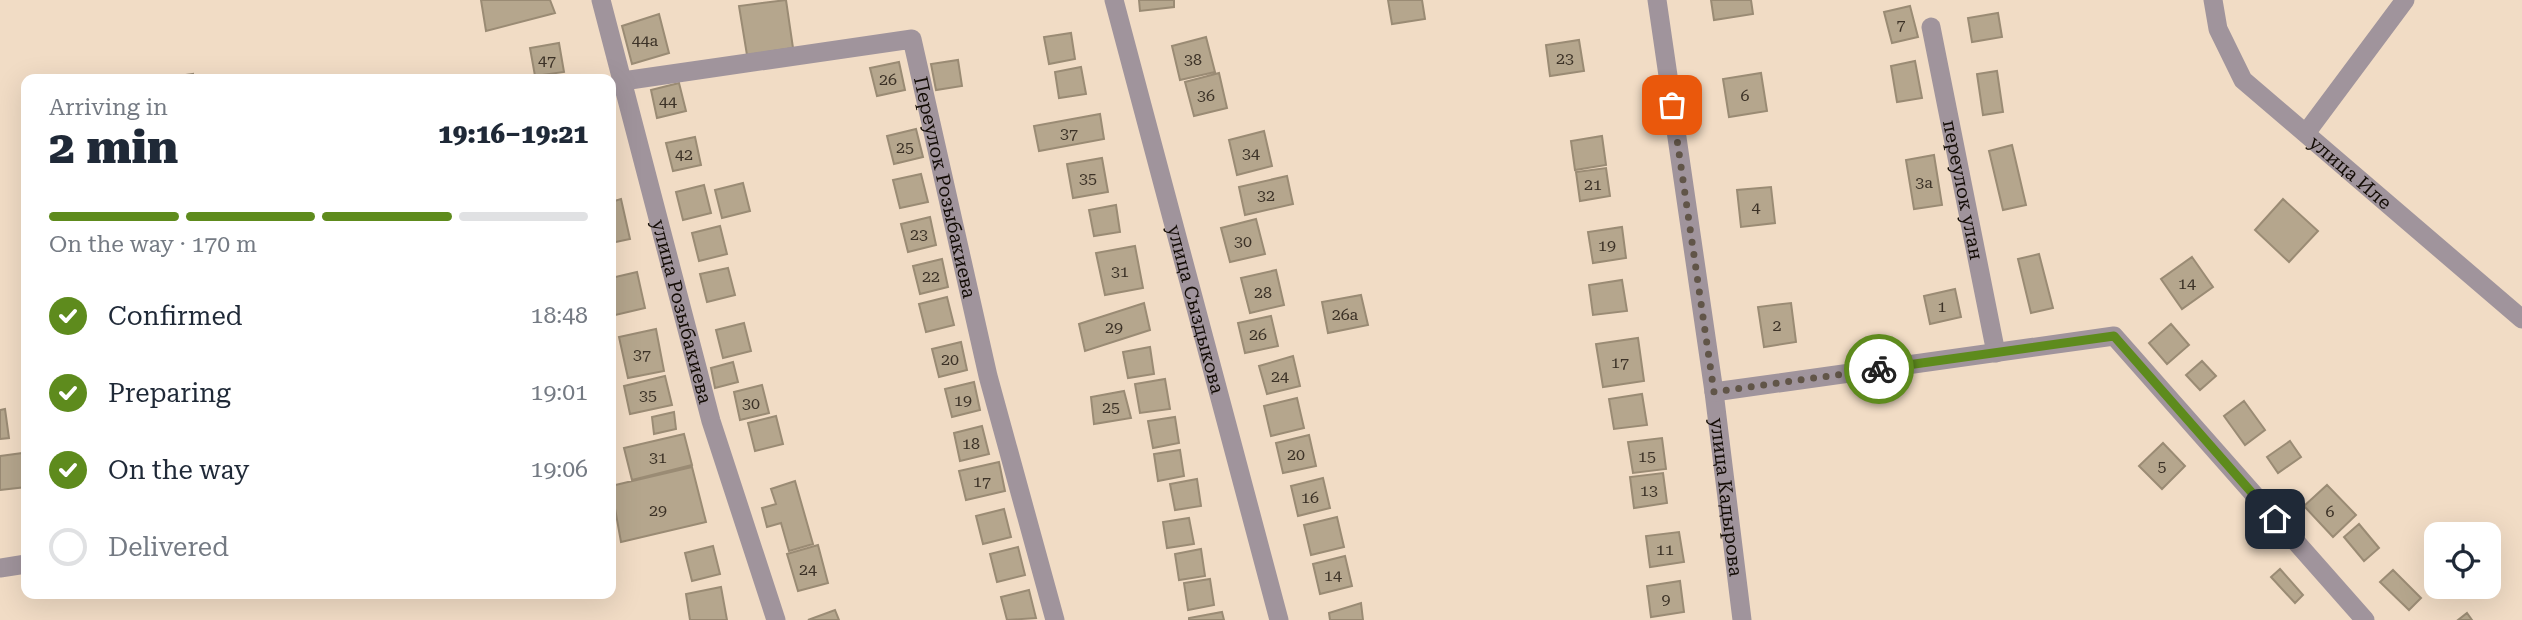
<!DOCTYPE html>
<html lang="en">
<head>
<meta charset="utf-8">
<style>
  body { margin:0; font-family:"Roboto Serif",serif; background:#f6f6f7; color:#1f2937; height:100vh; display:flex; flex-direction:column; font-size:26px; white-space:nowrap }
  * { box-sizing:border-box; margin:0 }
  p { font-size:23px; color:#747a83 }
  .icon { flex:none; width:38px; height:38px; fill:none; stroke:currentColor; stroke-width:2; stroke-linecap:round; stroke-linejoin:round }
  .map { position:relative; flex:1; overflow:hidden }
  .side { position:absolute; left:21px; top:74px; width:595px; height:525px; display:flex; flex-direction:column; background:#fff; border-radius:14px; box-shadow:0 7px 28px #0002 }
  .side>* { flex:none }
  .fabs { position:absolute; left:2424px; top:522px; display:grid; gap:14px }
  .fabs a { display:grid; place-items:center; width:77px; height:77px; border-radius:14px; background:#fff; box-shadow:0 7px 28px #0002; font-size:35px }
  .pin { position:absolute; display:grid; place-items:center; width:60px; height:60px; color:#fff; margin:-30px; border-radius:14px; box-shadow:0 4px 10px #0006 }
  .courier { position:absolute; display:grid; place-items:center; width:70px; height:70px; margin:-35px; border:5px solid #5e8b1d; border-radius:50%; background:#fff; color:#222; box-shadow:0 2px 9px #0007 }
  .overview em { font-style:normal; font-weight:800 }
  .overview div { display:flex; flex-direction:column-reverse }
  .overview { display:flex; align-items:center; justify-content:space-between; height:119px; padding:0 28px }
  h1 { font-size:46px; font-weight:800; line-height:52px }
  .bar { display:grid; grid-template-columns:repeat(4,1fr); gap:10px 7px; align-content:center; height:84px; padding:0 28px }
  .bar i { height:9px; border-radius:5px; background:#e0e1e3 }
  .bar .current { background:#5e8b1d }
  .bar p { grid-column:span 4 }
  ol { padding:0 28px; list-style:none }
  li { display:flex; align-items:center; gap:21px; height:77px }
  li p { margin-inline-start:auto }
  li .icon { padding:7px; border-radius:50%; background:#5e8b1d; color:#fff; stroke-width:4 }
  li:last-child { color:#747a83 }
  li i { width:38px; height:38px; border:4px solid #e0e1e3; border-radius:50% }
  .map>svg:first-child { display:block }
  .building { fill:#b5a68d; stroke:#9a8b74; stroke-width:2 }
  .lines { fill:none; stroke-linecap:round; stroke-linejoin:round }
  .minor { stroke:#a0949c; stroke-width:19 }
  .done { stroke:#615548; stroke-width:7; stroke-dasharray:0 12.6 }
  .route { stroke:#5e8b1d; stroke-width:9 }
  .labels { text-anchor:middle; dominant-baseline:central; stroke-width:5; stroke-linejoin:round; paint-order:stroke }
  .number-label { font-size:16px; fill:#3c3227 }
  .street-label { font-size:19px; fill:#130c05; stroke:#fee9d2 }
</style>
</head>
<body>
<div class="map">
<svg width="2522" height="620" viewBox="0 0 2522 620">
  <rect width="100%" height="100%" fill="#f1dcc5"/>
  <path class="building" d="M481,0H550L555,13L486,31Z
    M786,0L793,48L747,55L739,6Z
    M1139,0H1174V7L1140,11Z
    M1388,0H1422L1425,19L1392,24Z
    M1711,0H1751L1753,14L1714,20Z
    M1910,6L1918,37L1892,43L1884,12Z
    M1998,13L2002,37L1972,42L1968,18Z
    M659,14L669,53L632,64L622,26Z
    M1071,33L1075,59L1049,64L1044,37Z
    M1206,37L1215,72L1180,80L1172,46Z
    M1579,40L1584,71L1550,76L1546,45Z
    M559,43L564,72L535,76L530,48Z
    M958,60L962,86L936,90L931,64Z
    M1915,61L1922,98L1897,102L1891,66Z
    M899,62L905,90L877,96L870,68Z
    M1081,67L1086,94L1059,98L1055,72Z
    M1997,71L2003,112L1983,115L1977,74Z
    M1219,73L1227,108L1194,116L1185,82Z
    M1761,73L1767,111L1729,117L1723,79Z
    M193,74V79H164V78Z
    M679,83L686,111L657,118L651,90Z
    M1100,114L1104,139L1039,151L1034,126Z
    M916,129L923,157L894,164L887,136Z
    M1264,131L1272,166L1237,175L1229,140Z
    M1602,136L1606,165L1575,170L1571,141Z
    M695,137L701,165L673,171L666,143Z
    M2012,145L2026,205L2003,210L1989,151Z
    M1934,155L1942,205L1914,209L1906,160Z
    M1102,158L1108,192L1073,198L1067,164Z
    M1606,168L1610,196L1580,201L1576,172Z
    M921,174L928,202L900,208L893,180Z
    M1287,176L1293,204L1245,215L1239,187Z
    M743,183L750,211L722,218L715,190Z
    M704,185L711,213L683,220L676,192Z
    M1771,187L1775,223L1741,227L1737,190Z
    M621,199L630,239L611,243V202Z
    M2283,199L2318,231L2289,262L2255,230Z
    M1116,205L1120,232L1094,236L1089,210Z
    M930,217L936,245L908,252L901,224Z
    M1256,219L1265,254L1230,262L1221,228Z
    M720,226L727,254L699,261L692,233Z
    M1622,227L1626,258L1593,263L1588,232Z
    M1135,246L1143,288L1105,295L1096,253Z
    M2039,254L2053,308L2031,313L2018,259Z
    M2192,257L2213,287L2182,309L2161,279Z
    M942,259L948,287L920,294L913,266Z
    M728,268L735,295L707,302L700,274Z
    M1276,270L1284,305L1250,313L1241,278Z
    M637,272L645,308L611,316V278Z
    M1622,280L1627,311L1593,315L1589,285Z
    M1955,289L1961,317L1930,324L1924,296Z
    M1361,295L1368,325L1328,333L1322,302Z
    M947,297L954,325L926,332L919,304Z
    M1144,303L1150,330L1085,351L1079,324Z
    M1791,303L1796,342L1764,347L1758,307Z
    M1271,316L1278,346L1245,353L1238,323Z
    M744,323L751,351L723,358L716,330Z
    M2171,324L2189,345L2167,364L2149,343Z
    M656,329L664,371L628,378L619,337Z
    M1638,338L1644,381L1603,387L1596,344Z
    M961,342L967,370L939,377L932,349Z
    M1150,347L1154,374L1128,378L1123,352Z
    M1293,356L1300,386L1267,394L1259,366Z
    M2202,361L2216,376L2200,390L2186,375Z
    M733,362L738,382L715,388L711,368Z
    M665,376L672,405L630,414L624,386Z
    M1165,379L1170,409L1140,413L1135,384Z
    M974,382L980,410L952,417L945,389Z
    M762,385L769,413L740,420L734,392Z
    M1124,391L1131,418L1094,424L1091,397Z
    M1642,394L1647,425L1614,429L1609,399Z
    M1297,398L1304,428L1271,436L1264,406Z
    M2244,401L2265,430L2245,445L2224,416Z
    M5,409L9,438L0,439V410Z
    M674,412L676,429L654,434L652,417Z
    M776,416L783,444L755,451L748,423Z
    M1175,417L1179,443L1153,448L1148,421Z
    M982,426L989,454L960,461L954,433Z
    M684,434L692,465L632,480L624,448Z
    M1309,435L1316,466L1283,473L1276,443Z
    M1662,438L1666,469L1633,473L1628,442Z
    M2290,441L2301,457L2278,473L2267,457Z
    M2163,443L2185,466L2162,489L2139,466Z
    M1180,450L1184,476L1158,481L1154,454Z
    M23,453L26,487L0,490V456Z
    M999,462L1005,491L966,500L959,471Z
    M692,467L706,522L621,542L611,486Z
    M1663,473L1667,503L1634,508L1630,477Z
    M1323,478L1330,508L1298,516L1291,486Z
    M1197,479L1201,506L1175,510L1170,484Z
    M795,481L813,544L789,551L781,523L767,527L762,508L776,504L771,489Z
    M2327,485L2356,515L2333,537L2304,506Z
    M1004,509L1011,537L983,544L976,516Z
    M1337,517L1344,547L1311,555L1304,525Z
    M1189,518L1194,544L1167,548L1163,522Z
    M2359,524L2379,548L2364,561L2344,537Z
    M1679,532L1684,562L1650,567L1646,536Z
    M818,545L828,583L798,591L787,554Z
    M713,546L720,574L692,581L685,553Z
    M1018,547L1025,575L997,582L990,554Z
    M1201,549L1205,576L1179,580L1175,554Z
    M1345,556L1352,586L1320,594L1313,564Z
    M2280,569L2303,595L2295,603L2271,577Z
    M2393,570L2421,598L2409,610L2380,582Z
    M1210,579L1214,605L1188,610L1184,583Z
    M1680,581L1684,612L1651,617L1647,586Z
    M721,587L727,620H690L686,594Z
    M1029,590L1036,618L1007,620L1001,597Z
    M1361,603L1363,620H1330L1329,613Z
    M835,610L839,620H808Z
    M1222,612L1224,620H1189V618Z
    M2467,613L2472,620H2458Z"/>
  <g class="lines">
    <g class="minor">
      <path id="s1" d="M601,0L711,421L776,620"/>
      <path id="s2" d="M1114,0L1279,620"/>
      <path id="s3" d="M1657,0L1714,392L1742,620"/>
      <path id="s4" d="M2213,0L2218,29L2243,80L2522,319"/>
      <path id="s5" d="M1931,27L1996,353"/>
      <path id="s6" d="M623,81L912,39L988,376L1055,620"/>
      <path d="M2306,133L2405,0"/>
      <path d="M1714,392L2114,336L2365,620"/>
      <path d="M0,568L26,564"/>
    </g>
  </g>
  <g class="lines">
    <path class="done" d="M1672,105L1714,392L1879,369"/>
    <path class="route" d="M1879,369L2114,336L2275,519"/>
  </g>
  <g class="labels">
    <g class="number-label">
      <text x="1901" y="24">7</text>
      <text x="645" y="40">44а</text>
      <text x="1565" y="58">23</text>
      <text x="1193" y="59">38</text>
      <text x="547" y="60">47</text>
      <text x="888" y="79">26</text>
      <text x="1206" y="95">36</text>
      <text x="1745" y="95">6</text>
      <text x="668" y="101">44</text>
      <text x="1069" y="133">37</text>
      <text x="905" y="147">25</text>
      <text x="1251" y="153">34</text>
      <text x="684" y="154">42</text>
      <text x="1088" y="178">35</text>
      <text x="1924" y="182">3а</text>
      <text x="1593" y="184">21</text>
      <text x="1266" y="195">32</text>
      <text x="1756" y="207">4</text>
      <text x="919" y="234">23</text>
      <text x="1243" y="241">30</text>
      <text x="1607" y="245">19</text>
      <text x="1120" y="271">31</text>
      <text x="931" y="276">22</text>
      <text x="2187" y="283">14</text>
      <text x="1263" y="292">28</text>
      <text x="1942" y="306">1</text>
      <text x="1345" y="314">26а</text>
      <text x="1777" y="325">2</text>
      <text x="1114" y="327">29</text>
      <text x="1258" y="334">26</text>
      <text x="642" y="354">37</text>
      <text x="950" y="359">20</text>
      <text x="1620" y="362">17</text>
      <text x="1280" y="376">24</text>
      <text x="648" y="395">35</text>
      <text x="963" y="400">19</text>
      <text x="751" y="403">30</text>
      <text x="1111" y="407">25</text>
      <text x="971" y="443">18</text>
      <text x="1296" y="454">20</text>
      <text x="1647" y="456">15</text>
      <text x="658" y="457">31</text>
      <text x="2162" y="466">5</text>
      <text x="982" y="481">17</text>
      <text x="1649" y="490">13</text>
      <text x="1310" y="497">16</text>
      <text x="658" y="510">29</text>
      <text x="2330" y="511">6</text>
      <text x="1665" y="549">11</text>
      <text x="808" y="569">24</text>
      <text x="1333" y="575">14</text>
      <text x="1666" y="599">9</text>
    </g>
    <g class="street-label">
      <text stroke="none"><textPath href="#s4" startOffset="228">улица Иле</textPath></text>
      <text stroke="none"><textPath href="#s6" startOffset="444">Переулок Розыбакиева</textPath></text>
      <text stroke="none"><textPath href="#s5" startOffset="166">переулок улан</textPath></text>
      <text stroke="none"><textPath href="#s2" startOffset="320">улица Сыздыкова</textPath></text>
      <text stroke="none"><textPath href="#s1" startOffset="322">улица Розыбакиева</textPath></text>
      <text stroke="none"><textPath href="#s3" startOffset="502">улица Кадырова</textPath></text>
    </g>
  </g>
</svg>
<div class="fabs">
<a><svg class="icon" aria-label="locate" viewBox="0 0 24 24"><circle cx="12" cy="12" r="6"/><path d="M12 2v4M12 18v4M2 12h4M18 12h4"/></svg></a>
</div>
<div class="pin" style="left:1672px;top:105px;background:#ea580c"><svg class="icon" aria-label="bag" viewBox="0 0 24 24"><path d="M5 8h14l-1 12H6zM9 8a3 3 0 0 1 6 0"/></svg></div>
<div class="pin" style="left:2275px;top:519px;background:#1f2937"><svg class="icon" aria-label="home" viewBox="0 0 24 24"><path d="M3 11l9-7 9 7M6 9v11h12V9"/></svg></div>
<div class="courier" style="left:1879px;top:369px"><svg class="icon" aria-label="bike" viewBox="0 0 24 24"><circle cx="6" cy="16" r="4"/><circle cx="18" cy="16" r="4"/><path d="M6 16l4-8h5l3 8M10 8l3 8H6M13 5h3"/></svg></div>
<section class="side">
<div class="overview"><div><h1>2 min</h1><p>Arriving in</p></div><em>19:16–19:21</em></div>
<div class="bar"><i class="current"></i><i class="current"></i><i class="current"></i><i></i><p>On the way · 170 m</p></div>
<ol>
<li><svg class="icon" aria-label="check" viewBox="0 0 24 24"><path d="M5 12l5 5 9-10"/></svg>Confirmed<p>18:48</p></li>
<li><svg class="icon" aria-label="check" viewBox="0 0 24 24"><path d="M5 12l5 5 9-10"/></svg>Preparing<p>19:01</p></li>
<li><svg class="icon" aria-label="check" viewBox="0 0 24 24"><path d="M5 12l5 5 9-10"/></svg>On the way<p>19:06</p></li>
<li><i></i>Delivered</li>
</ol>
</section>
</div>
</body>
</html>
